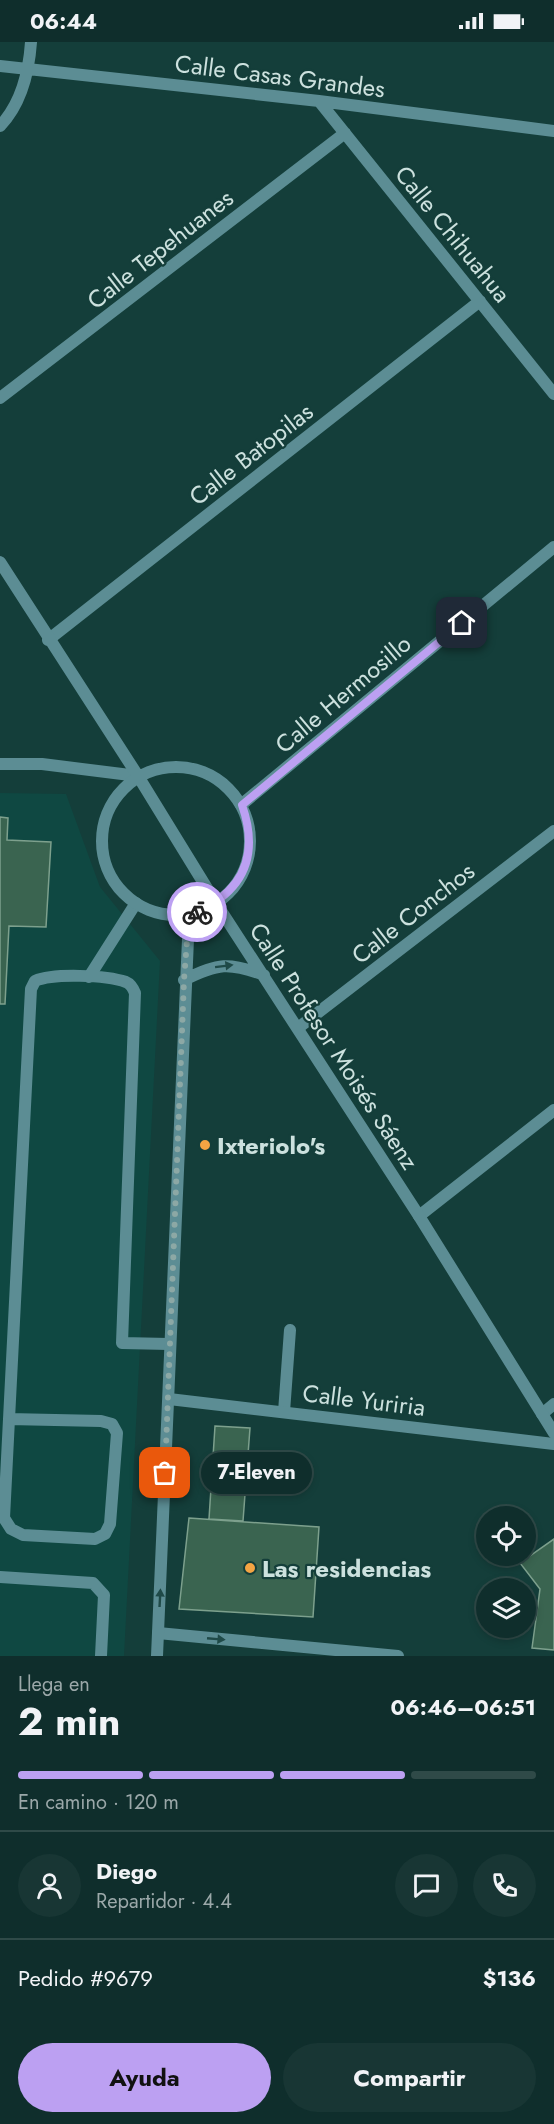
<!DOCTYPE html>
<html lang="es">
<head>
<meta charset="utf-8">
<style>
  body { margin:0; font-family:Jost,sans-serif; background:#183634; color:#f1f3f6; height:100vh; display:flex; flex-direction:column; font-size:22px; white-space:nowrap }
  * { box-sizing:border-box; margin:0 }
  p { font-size:20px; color:#9ba8a9 }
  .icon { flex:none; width:33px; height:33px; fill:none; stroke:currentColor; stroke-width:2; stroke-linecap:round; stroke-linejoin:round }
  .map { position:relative; height:1614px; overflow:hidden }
  .side { display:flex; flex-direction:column; background:#0f2e2c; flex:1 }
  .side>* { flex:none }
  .tools { position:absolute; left:476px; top:1464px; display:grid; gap:12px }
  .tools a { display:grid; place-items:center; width:60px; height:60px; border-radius:50%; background:#0f2e2c; box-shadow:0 3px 9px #0003,0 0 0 2px #2f4a48; font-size:30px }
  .pin { position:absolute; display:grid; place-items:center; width:51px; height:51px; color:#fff; margin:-26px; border-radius:12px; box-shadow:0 3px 9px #0006 }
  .courier { position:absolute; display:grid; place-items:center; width:60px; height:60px; margin:-30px; border:4px solid #bca0f2; border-radius:50%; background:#fff; color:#222; box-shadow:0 2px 8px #0007 }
  .bubble { position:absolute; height:42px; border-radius:21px; background:#0f2e2c; box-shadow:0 3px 9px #0003,0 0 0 2px #2f4a48; font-size:20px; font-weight:700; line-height:42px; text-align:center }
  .overview em { font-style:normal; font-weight:700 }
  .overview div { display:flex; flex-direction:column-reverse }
  .overview { display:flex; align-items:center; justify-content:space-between; height:102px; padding:0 18px }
  h1 { font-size:39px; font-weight:700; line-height:45px }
  .bar { display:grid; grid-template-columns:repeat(4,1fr); gap:9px 6px; align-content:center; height:72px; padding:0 18px }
  .bar i { height:8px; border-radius:4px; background:#2f4a48 }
  .bar .active { background:#bca0f2 }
  .bar p { grid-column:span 4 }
  .line { display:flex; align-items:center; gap:15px; padding:0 18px; border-top:2px solid #2f4a48 }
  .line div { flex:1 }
  .round { display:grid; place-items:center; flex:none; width:63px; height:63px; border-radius:32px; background:#183634 }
  .action { display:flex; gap:12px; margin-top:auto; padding:12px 18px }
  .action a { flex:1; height:69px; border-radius:36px; background:#bca0f2; color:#111; font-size:24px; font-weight:700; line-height:69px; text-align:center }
  .action a+a { background:#183634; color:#f1f3f6 }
  .status { display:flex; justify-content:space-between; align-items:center; height:42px; padding:0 30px; background:#0f2e2c; direction:ltr }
  .status svg { height:16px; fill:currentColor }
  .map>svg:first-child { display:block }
  .built { fill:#0f4842 }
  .building { fill:#3a6450; stroke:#7da08d; stroke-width:1.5 }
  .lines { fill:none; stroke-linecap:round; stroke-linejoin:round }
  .service { stroke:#5c8d94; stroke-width:12 }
  .minor { stroke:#5c8d94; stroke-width:12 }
  .tertiary { stroke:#5c8d94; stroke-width:12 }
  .oneway { fill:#1f4a48 }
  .done { stroke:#8ca8a5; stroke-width:6; stroke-dasharray:0 10.8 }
  .route { stroke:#bca0f2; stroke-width:8 }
  .poi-dot { fill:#f3a443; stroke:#143e3a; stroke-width:2 }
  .labels { text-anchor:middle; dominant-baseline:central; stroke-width:4.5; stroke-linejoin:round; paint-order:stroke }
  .street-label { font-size:24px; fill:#cce1de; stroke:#143e3a }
  .poi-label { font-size:24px; font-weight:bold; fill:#cce1de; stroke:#143e3a; text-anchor:start }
</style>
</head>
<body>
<div class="status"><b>06:44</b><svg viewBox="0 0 49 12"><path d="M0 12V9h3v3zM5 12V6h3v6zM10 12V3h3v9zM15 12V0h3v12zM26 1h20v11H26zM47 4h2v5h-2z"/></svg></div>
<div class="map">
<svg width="554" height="1614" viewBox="0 0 554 1614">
  <rect width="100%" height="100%" fill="#143e3a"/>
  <path class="built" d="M0,751L66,752L100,845L160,919L124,1614H0Z"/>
  <path class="building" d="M0,775L8,776L7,798L51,800L46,885L9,884L5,962H0Z
    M215,1384L250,1386L243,1479L209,1477Z
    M189,1476L319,1485L313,1575L179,1567Z
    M554,1497V1608L532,1606L540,1547L520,1521Z"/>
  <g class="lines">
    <path class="service" d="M89,935L136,861
      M284,1370L290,1288
      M9,1377L31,947L35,939C53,931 106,933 126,940C131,942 133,946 135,951L122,1301L169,1302
      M9,1377L101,1379L112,1382L117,1391L110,1482L105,1492L95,1497L23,1493L11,1487L4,1476Z
      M0,1535L93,1541L104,1553L101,1614"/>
    <path class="minor" d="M0,24L319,59L554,89
      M319,59L554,352
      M0,84C21,62 29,29 31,0
      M0,356L345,91
      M48,598L480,259
      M0,722H42L138,734
      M241,763L554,505
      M298,986L554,789
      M419,1174L554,1068
      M169,1357L554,1402
      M542,1372L554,1362
      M158,1591L398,1614"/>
    <path class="tertiary" d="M0,520L138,734L216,861L419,1174L554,1391
      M102 799a74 74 0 1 1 148 0a74 74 0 1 1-148 0Z
      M184,938C218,921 229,920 264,933
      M157,1614L189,874"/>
  </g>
  <defs><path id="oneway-solid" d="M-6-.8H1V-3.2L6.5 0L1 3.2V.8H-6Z" transform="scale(1.5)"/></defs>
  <g class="oneway">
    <use href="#oneway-solid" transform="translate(224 924) rotate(-7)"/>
    <use href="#oneway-solid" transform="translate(160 1556) rotate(-87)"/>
    <use href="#oneway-solid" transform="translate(216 1597) rotate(5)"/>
  </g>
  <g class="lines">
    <path class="done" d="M165,1431L184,938L189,873L197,870"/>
    <path class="route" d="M197,870C245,848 259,812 242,763L462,581"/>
  </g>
  <g class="poi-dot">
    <circle cx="205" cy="1103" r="6"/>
    <circle cx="250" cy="1526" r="6"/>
  </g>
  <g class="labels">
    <g class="street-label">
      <text transform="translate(280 34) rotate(7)">Calle Casas Grandes</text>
      <text transform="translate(453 192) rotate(51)">Calle Chihuahua</text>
      <text transform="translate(160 207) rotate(-38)">Calle Tepehuanes</text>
      <text transform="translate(251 412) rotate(-38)">Calle Batopilas</text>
      <text transform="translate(343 652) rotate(-40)">Calle Hermosillo</text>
      <text transform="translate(413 871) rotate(-38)">Calle Conchos</text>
      <text transform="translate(334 1004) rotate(57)">Calle Profesor Moisés Sáenz</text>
      <text transform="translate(364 1358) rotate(7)">Calle Yuriria</text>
    </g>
    <g class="poi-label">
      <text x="217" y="1103">Ixteriolo's</text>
      <text x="262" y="1526">Las residencias</text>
    </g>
  </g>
</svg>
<div class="tools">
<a><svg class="icon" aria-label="locate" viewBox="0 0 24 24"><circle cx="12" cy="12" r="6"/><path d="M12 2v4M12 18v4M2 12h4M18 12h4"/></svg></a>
<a><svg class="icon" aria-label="layers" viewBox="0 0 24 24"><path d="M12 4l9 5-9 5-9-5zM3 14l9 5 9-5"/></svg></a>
</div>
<div class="pin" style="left:165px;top:1431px;background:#ea580c"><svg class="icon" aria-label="bag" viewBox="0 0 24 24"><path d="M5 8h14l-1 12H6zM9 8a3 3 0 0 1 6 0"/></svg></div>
<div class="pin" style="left:462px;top:581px;background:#1f2937"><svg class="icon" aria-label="home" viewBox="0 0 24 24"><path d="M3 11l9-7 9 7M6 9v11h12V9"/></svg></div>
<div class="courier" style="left:197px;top:870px"><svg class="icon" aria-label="bike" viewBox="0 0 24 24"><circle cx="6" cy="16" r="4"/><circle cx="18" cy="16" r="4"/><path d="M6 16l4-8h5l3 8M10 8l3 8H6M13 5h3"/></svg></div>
<div class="bubble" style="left:201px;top:1410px;width:111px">7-Eleven</div>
</div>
<section class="side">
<div class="overview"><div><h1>2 min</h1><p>Llega en</p></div><em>06:46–06:51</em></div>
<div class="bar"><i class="active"></i><i class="active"></i><i class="active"></i><i></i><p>En camino · 120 m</p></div>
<div class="line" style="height:108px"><a class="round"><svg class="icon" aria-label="person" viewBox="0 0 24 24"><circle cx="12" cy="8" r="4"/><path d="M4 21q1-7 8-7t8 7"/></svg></a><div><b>Diego</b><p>Repartidor · 4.4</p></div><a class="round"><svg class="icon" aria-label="chat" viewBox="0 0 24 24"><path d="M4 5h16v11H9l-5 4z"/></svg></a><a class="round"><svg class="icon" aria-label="phone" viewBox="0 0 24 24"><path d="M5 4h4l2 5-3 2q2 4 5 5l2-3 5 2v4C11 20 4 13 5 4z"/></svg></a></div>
<div class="line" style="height:78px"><div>Pedido #9679</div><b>$136</b></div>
<div class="action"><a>Ayuda</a><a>Compartir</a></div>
</section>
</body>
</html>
